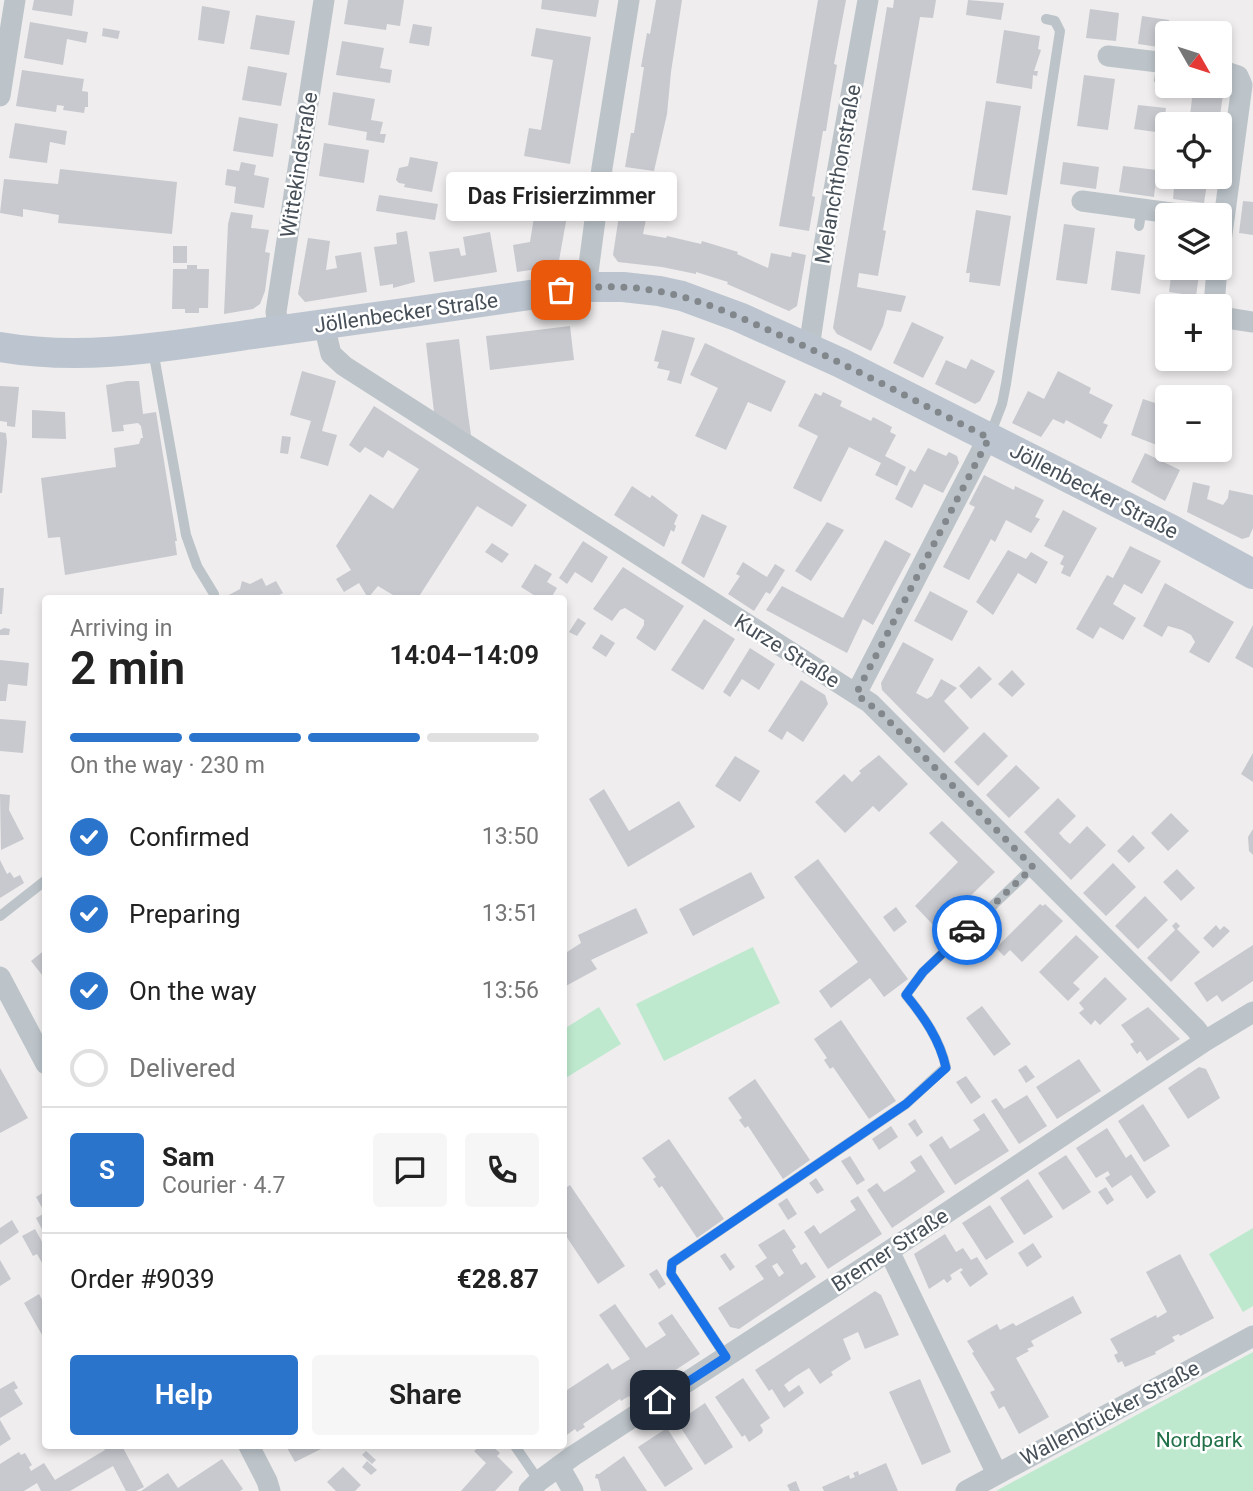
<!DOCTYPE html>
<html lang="en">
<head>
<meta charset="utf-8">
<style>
  body { margin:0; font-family:Roboto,sans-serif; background:#f6f6f6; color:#222; height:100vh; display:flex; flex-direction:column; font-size:26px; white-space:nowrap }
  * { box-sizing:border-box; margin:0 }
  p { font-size:23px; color:#767676 }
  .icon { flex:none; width:38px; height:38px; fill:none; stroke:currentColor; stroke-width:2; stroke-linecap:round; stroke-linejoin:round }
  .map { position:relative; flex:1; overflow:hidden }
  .details { position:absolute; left:42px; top:595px; width:525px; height:854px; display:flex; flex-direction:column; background:#fff; border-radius:7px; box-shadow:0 4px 10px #0003 }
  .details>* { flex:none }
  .needle { width:46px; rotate:129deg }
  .controls { position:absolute; left:1155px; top:21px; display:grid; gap:14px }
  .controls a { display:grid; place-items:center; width:77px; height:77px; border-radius:7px; background:#fff; box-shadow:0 4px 10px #0003; font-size:35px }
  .pin { position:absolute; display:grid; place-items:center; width:60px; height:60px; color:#fff; margin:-30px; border-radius:14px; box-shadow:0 4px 10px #0006 }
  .courier { position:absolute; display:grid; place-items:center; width:70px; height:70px; margin:-35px; border:5px solid #1a73e8; border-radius:50%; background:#fff; color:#222; box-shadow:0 2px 9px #0007 }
  .bubble { position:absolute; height:49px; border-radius:7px; background:#fff; box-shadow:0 4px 10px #0003; font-size:23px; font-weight:600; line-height:49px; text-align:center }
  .summary em { font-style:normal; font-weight:600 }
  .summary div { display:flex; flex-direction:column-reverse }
  .summary { display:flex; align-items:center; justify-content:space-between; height:119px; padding:0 28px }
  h1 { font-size:46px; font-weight:600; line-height:52px }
  .bar { display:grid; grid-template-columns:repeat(4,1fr); gap:10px 7px; align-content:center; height:84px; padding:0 28px }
  .bar i { height:9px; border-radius:5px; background:#e0e0e0 }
  .bar .selected { background:#2b74cb }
  .bar p { grid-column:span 4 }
  .line { display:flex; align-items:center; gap:18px; padding:0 28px; border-top:2px solid #e0e0e0 }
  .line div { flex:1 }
  .round { display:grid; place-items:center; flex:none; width:74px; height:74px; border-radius:7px; background:#f6f6f6 }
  ol { padding:0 28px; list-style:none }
  li { display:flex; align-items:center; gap:21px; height:77px }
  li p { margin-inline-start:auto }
  li .icon { padding:7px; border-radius:50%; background:#2b74cb; color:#fff; stroke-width:4 }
  li:last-child { color:#767676 }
  li i { width:38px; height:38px; border:4px solid #e0e0e0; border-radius:50% }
  .button { display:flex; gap:14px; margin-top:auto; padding:14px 28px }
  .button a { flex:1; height:80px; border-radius:7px; background:#2b74cb; color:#fff; font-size:28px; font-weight:600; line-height:80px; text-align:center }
  .button a+a { background:#f6f6f6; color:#222 }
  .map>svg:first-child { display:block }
  .green { fill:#bee9ce }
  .building { fill:#c7c9cf; fill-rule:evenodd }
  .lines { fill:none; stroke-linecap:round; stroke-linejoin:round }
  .service { stroke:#bcc4ca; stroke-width:10 }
  .minor { stroke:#bcc4ca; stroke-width:21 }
  .secondary { stroke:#bcc5cf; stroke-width:30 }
  .done { stroke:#82878c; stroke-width:7; stroke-dasharray:0 12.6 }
  .route { stroke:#1a73e8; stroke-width:9 }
  .labels { text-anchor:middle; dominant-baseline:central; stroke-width:5; stroke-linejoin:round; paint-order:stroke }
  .street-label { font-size:21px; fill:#475058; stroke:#fff }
  .park-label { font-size:21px; fill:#207147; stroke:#fff }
</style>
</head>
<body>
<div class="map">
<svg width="1253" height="1491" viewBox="0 0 1253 1491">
  <rect width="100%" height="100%" fill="#efeded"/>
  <path class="green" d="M753,947L780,1003L664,1061L636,1004Z
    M599,1007L621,1044L564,1079V1029Z
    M1253,1228V1306L1243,1312L1209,1254Z
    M1253,1352V1491H996Z"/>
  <path class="building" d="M34,0H74L72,16L32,10Z
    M348,0H404L400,26L387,24L386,30L344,24Z
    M542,0H599L596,17L541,9Z
    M656,0H682L671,72L667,114L654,171L625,167L631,133H634L644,67H641L647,33L650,34Z
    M818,0H846L834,64L837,65L831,99L826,131H823L812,196L815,197L809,231L779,226Z
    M894,0H936L933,18L920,17L883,230L886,231L878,276L859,273L857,287L906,296L901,312L887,310L883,326L871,351L837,334L833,328L887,7L893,8Z
    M968,0L1004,3L1001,20L966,15Z
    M202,6L230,11L224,44L198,40Z
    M1090,9L1119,13L1116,41L1086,38Z
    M256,15L295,21L289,55L250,49Z
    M1142,16L1169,20L1165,48L1138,44Z
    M30,22L88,32L86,43L67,39L63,65L24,58Z
    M413,24L432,27L429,46L409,43Z
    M103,28L120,31L118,39L102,36Z
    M536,28L591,37L570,164L524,156L529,128L541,130L553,60L531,56Z
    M1201,28L1231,32L1228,56L1220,55V33H1201Z
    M1004,30L1040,36L1038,49L1041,50L1034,71H1038L1037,76L1033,75L1032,89L996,83Z
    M342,41L384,48L380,68L392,70L390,83L336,75Z
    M248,66L287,73L281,106L242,100Z
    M22,70L84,79L82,91L88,92V107H85L84,113L63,110L64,106L57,105L56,112L16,106Z
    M1084,75L1115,79L1108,130L1077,126Z
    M1193,90L1223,94L1219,124H1189Z
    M333,92L375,99L371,120L383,122L380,134H386L384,143L366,140L367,132L328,125Z
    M986,101L1021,106L1007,195L972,190Z
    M1138,105L1166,108L1163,133L1134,129Z
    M239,117L278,124L273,157L233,151Z
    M15,123L67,131L65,145L50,142L47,163L9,158Z
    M324,143L369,150L364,183L319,176Z
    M410,157L438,162L432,192L404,187L405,184L399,183L396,180L399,168L408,166Z
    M241,162L256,165L254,175L269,178L264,208L234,203L236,187L225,185L227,169L239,171Z
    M1063,162L1099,167L1096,189L1060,184Z
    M1123,166L1157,170L1154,197L1119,192Z
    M60,169L177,182L172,234L58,223L59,215L23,209V217L0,213L4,179L58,184Z
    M1175,177H1208L1204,203L1173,199Z
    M512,191L532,195L529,210L509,206Z
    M379,195L438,204L435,220L376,211Z
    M1243,201L1253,202V235L1239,233Z
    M620,209L647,214L643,234L666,238L667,236L701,244L702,241L738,252L737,254L768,268L771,253L791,257L792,252L806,255L797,306L789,311L727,284L728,282L696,272V274L662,267L618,262L613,255Z
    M976,210L1011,216L1000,286L969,282L970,273H966Z
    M535,211L567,216L558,266L517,272L513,245L530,242Z
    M231,212L253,215L251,228L269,230L265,252L270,253L265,291L260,304L253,309L224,314L228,224Z
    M1064,224L1095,228L1087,284L1056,280Z
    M407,231L415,282L393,288V284L380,286L374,247L397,244L396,233Z
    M490,232L497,272L434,282L429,252L459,248L461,256L466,255L463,237Z
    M308,238L330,241L326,270L337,268L335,256L361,252L367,292L305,302L298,294Z
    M173,246H187V263H173Z
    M1116,251L1145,255L1140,294L1111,290Z
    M187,265H197V269H209L208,308H199V313H185V309H172L173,269H187Z
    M1172,268H1200L1196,296L1169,292Z
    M912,322L944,337L923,378L893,363Z
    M570,326L574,360L490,370L486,336Z
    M662,330L695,338L681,384L667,380L670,371L657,368L659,362L654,361Z
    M459,339L468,414L471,435L434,412L426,343Z
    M705,343L786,381L771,412L748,402L726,450L695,436L718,388L690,375Z
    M971,359L995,371L980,401L975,404L935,384L946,360L966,369Z
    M302,371L336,381L322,431L337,435L328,466L300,458L311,421L290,415Z
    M1058,371L1091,388L1089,393L1113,405L1103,423L1108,425L1101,439L1066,420L1064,424L1053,419L1041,437L1012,423L1028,391L1044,399Z
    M127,381H139L143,414L156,412L177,541H175L177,555L65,575L60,537L48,538L41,478L116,467L114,448L139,444L141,438H143L141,426L138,423L123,425L124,431L112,432L106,385Z
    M0,386L19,387L15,427L7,426V422L0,421Z
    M823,392L842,401L840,406L871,421L873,417L892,427L890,432L896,435L885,456L906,467L897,486L875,475L881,463L849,447L821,502L793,488L818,436L798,426L815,393L821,396Z
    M1143,399L1167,407V449L1131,435Z
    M374,406L527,505L512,527L477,506L418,598H398L378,586L368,598L359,583L344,592L336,579L351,570L336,546L370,494L393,509L419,469L388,450L383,458L365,447L360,453L349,445Z
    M32,410L65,412L66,439L32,438Z
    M0,432L6,433L7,442L2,493H0Z
    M282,436L291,437L288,454L280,453Z
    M928,448L946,456L949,452L957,456L959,463L943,493L924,484L912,508L895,499L910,469L915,472Z
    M1145,453L1180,470L1165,501L1131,482Z
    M984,475L1014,490L1015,486L1044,500L1035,517L1040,519L1031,533L1006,520L995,542L991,539L969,580L943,567L975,507L969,504Z
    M1193,482L1210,486L1207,499L1223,505L1228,498L1229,490L1253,495V528L1249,537L1242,539L1187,512Z
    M632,486L650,498L652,495L678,515L674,524L676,526L674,532L671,530L664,547L614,515Z
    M1063,510L1097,528L1070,577L1061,573L1064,566L1060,564L1064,556L1044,546Z
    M702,514L727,526L704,578L681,563Z
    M827,522L844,530L811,581L795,571Z
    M885,540L911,554L873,625L863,619L847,653L766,610L782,586L843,618Z
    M583,541L608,557L592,583L575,572L567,584L559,578Z
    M492,543L509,554L502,563L485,552Z
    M1130,546L1161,561L1142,594L1124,584L1113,604L1136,618L1123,640L1100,627L1093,639L1076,629L1107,575L1113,578Z
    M1008,550L1026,559L1031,552L1048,562L1036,584L1018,573L993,615L976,602Z
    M743,562L767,577L775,564L785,570L770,594L766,592L754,611L728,594L740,576L736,574Z
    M535,564L552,574L547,582L557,588L551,598H536L537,597L521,587Z
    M623,567L684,606L655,651L636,638L644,625V620L625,608L620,610L612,621L593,609Z
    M262,578L266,586L276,581L283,593L273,598H229L227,596L240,589L242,581L250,584Z
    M1165,583L1234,622L1209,663L1189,652L1195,642L1191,635L1182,630L1168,626L1162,637L1143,626Z
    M0,588H4L2,614H0Z
    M930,591L968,611L952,641L914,621Z
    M578,618L586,623L577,636L569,632Z
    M704,619L735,639L703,690L671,670Z
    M1253,625V668L1235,658Z
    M4,628L10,629L9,635H0V630Z
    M601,634L615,643L606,657L592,648Z
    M903,642L934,659L916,693L927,699L932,696L941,679L957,688L944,701L969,728L944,753L882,690L881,683Z
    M750,648L775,664L759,690L742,679L730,697L723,692Z
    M0,660L29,663L27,686L8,684L6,701H0Z
    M979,666L992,679L971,699L959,686Z
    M1012,670L1025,684L1012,697L998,684Z
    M801,680L825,695L828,704L803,742L787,731L782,740L768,731Z
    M0,719L26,721L23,753L0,751Z
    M984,732L1008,756L978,786L954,762Z
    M1253,753V782L1241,774Z
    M879,755L908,784L879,812L873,806L845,833L815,802L844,774L852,782L861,773L859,771Z
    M735,756L760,771L740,802L715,786Z
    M1016,765L1040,788L1009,818L986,795Z
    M604,789L629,831L679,801L695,827L628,867L589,799Z
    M0,794L10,795L9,810L24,839L1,850Z
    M1058,798L1076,816L1059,833L1064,839L1070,844L1087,826L1106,845L1071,880L1024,832Z
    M1171,813L1189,831L1168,851L1151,833Z
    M942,821L995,872L955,911L958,914L950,922L947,919L937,929L915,906L958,862L929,833Z
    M1253,829V855L1249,851L1248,837Z
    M1133,835L1145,848L1129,863L1117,851Z
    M818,859L908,979L884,997L870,978L831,1008L819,991L858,962L794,877Z
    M0,860L7,874L10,872L14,878L20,875L24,883L0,898Z
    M1113,863L1136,887L1106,916L1083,893Z
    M1177,869L1195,888L1181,901L1163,882Z
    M751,872L765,898L693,936L679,909Z
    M1145,896L1168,920L1138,949L1115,926Z
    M1040,904L1043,906L1045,904L1063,921L1022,962L1010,950L1004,956L996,948Z
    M896,907L907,922L894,932L883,917Z
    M636,908L648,933L591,960L597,969L564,987V954L581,943L578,935Z
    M1176,922L1180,926L1177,929L1200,952L1171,982L1147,958L1175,930L1172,926Z
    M1216,925L1220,930L1224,926L1230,931L1213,948L1203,938Z
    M1076,935L1099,957L1073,983L1080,989L1068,1001L1039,972Z
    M1253,945V981L1222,1002L1217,995L1207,1002L1194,983Z
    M46,949V980L31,961Z
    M1105,977L1127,999L1100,1025L1095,1020L1091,1025L1079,1013L1084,1009L1079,1003Z
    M982,1006L1011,1044L994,1056L966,1018Z
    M1148,1007L1180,1039L1147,1061L1140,1051L1137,1054L1130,1044L1134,1042L1121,1025Z
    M841,1020L896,1101L869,1119L833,1067L830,1069L824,1060L827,1058L814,1039Z
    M1079,1059L1101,1091L1057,1119L1036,1087Z
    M1026,1065L1035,1077L1026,1083L1018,1070Z
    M1199,1067L1206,1069L1220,1098L1188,1119L1168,1088Z
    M0,1068L28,1118L0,1133Z
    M966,1076L981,1097L971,1104L956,1082Z
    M755,1079L810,1160L783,1179L748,1126L745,1128L739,1120L742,1118L728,1098Z
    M1027,1095L1047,1126L1019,1144L991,1101L996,1098L1004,1109Z
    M1143,1104L1170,1146L1144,1162L1118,1121Z
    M984,1113L1009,1151L955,1185L929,1145L942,1136L950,1149L980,1130L973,1120Z
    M915,1119L923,1132L917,1137L908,1124Z
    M891,1126L898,1137L879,1150L872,1139Z
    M1107,1128L1126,1158L1131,1154L1156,1192L1147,1199L1131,1175L1112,1188L1105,1178L1110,1175L1108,1171L1096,1178L1076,1148Z
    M669,1139L724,1219L697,1238L662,1186L659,1188L653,1179L656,1177L642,1158Z
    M921,1155L945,1192L892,1228L867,1190L877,1183L884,1192L900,1182L916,1171L910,1162Z
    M1066,1155L1091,1192L1063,1210L1038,1173Z
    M850,1156L865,1180L857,1185L841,1161Z
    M816,1178L824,1190L817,1194L809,1183Z
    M1028,1179L1053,1217L1024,1235L1000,1198Z
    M570,1185L625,1266L598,1284L564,1233V1189Z
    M1106,1187L1114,1200L1107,1205L1098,1192Z
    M46,1191V1237L36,1218L45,1213L36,1197Z
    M858,1196L882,1234L828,1269L804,1232L814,1225L820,1234L856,1210L850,1201Z
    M787,1198L797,1214L788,1220L778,1204Z
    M990,1205L1014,1242L986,1260L962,1223Z
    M12,1220L19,1232L0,1245V1228Z
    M35,1229L46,1249V1270L37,1254L33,1256L22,1236Z
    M784,1229L796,1247L792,1250L801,1265L806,1262L816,1277L739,1329L730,1327L718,1308L764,1279L755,1266L767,1258L758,1245ZM777,1263L784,1273L779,1277L772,1266Z
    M945,1234L956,1252L963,1248L971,1260L977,1257L988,1274L970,1287L960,1272L963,1270L961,1268L950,1275L952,1279L947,1283L944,1279L929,1289L914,1254Z
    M1033,1243L1042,1257L1027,1267L1018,1253Z
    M725,1253L735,1267L730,1271L720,1256Z
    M1180,1254L1214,1318L1180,1336L1179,1334L1172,1337L1175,1341L1155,1352L1156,1354L1125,1367L1122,1361L1118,1363L1114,1355L1118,1353L1110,1339L1156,1315L1157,1318L1167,1312L1146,1272Z
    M0,1260L11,1279L0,1286Z
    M657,1269L666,1284L659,1289L649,1274Z
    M875,1291L881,1295L899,1335L865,1349L858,1332L843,1339L851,1359L831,1372L833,1375L820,1384L809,1368L796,1376L784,1385L789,1392L799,1385L804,1393L784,1408L772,1389L769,1391L755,1370Z
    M39,1294L46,1307V1342L24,1303Z
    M1073,1296L1082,1313L1031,1341L1034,1346L1027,1349L1029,1351L1016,1358L1049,1417L1019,1434L1004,1406L999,1409L990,1392L995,1390L972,1353L974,1352L967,1341L997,1324L1000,1330L1013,1323L1016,1326Z
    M615,1304L646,1348L666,1335L658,1323L672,1314L700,1354L631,1399L629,1396L621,1401L620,1399L583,1424L585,1427L577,1432L575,1429L564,1437V1392L608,1363L612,1370L630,1359L599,1315Z
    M743,1378L770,1418L760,1425L763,1430L762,1433L749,1442L745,1435L742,1437L715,1397Z
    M920,1379L951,1452L922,1465L889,1392Z
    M14,1381L18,1388L14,1390L23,1404L0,1418V1389Z
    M705,1403L733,1447L705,1465L677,1422Z
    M0,1420L11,1439L0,1446Z
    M667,1428L693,1469L665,1487L638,1447Z
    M102,1446H122L144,1487L136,1491H126L113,1466L70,1491H41L37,1483L24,1491H0V1464L19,1452L21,1455L25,1453L32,1465L29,1467L31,1471L44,1463L55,1480L105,1450Z
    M286,1446H327L295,1462Z
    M480,1446H492L500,1453L497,1456L513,1472L495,1491H461L486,1463L474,1451Z
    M366,1451L376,1460L372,1464L362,1455Z
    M624,1456L647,1491H601L598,1479L595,1478L596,1474H599Z
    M222,1459L243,1489L240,1491H141L168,1473L178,1488Z
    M367,1461L377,1470L371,1475L362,1467Z
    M886,1463L898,1491H824L822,1487L849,1475L850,1479L855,1477L853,1473L858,1471L859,1475Z
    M343,1467L361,1485L355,1491H336L327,1482Z
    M796,1481L800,1491H790L787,1485Z"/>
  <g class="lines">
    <path class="service" d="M1159,80L1162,63
      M1139,226L1142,209
      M153,350L186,535L197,566L214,594
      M990,435L1002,404L1006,384L1060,31L1055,21L1046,19
      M0,916L46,880
      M726,1357L671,1274L672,1263L906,1104L946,1067C940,1040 924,1017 906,995L923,972L1033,867
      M515,1446L539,1481"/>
    <path class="minor" d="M1108,56L1167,63
      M1220,70L1238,76L1242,85L1220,249
      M0,96L15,0
      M1082,201L1186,215
      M586,287L602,168L629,0
      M1214,306L1217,268
      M1220,315L1227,318L1253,322
      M324,325L331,354L344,366L870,703L1196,1029L1205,1041
      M279,331L276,312L324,0
      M809,348L825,240L868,0
      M856,694L988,438
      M0,977L46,1064
      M889,1251L997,1474
      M249,1446L267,1481L270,1491
      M559,1466L573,1491
      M529,1491L539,1481L573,1456L889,1251L1205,1041L1253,1012
      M966,1491L1253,1336"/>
    <path class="secondary" d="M0,347C86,362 168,346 254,334C365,319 475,303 586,287H623L659,291L682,296L739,317L841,363L1172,530L1253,574"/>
  </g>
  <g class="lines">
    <path class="done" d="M561,290C595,286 629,285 662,292C702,300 740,317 777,334C849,365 919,403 989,438L856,694L882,714L1033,867L967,930"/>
    <path class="route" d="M660,1400L726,1357L671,1274L672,1263L906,1104L946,1068C940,1040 924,1017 906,995L923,972L967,930"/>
  </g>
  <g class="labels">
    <g class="street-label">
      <text transform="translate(299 165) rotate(-81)">Wittekindstraße</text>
      <text transform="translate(838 174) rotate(-80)">Melanchthonstraße</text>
      <text transform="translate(406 313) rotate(-8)">Jöllenbecker Straße</text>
      <text transform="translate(1094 491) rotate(27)">Jöllenbecker Straße</text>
      <text transform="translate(787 651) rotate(32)">Kurze Straße</text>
      <text transform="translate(890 1250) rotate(-33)">Bremer Straße</text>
      <text transform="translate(1110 1413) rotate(-28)">Wallenbrücker Straße</text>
    </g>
    <g class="park-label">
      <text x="1199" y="1440">Nordpark</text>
    </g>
  </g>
</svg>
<div class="controls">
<a><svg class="needle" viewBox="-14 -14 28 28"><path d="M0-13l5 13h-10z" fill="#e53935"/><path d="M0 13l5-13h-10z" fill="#767676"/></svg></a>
<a><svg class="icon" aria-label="locate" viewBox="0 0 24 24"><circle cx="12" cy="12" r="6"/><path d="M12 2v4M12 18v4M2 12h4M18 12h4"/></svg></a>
<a><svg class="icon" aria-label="layers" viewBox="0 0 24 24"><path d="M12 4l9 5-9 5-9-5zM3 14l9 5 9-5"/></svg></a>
<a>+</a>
<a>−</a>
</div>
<div class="pin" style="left:561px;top:290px;background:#ea580c"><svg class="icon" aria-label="bag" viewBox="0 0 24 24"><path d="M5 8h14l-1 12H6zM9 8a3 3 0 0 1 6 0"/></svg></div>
<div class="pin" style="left:660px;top:1400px;background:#1f2937"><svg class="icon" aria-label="home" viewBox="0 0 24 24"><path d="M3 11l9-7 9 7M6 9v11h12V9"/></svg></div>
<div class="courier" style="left:967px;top:930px"><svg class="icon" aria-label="car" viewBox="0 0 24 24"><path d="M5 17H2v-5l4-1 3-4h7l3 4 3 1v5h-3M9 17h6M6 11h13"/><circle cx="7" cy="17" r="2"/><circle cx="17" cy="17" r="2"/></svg></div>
<div class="bubble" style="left:446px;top:172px;width:231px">Das Frisierzimmer</div>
<section class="details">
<div class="summary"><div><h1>2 min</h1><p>Arriving in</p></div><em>14:04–14:09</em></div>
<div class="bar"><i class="selected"></i><i class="selected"></i><i class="selected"></i><i></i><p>On the way · 230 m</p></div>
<ol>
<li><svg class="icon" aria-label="check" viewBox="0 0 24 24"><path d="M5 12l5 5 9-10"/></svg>Confirmed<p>13:50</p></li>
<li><svg class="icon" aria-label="check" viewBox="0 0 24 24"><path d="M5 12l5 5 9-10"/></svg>Preparing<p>13:51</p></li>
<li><svg class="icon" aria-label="check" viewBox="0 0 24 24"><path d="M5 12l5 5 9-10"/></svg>On the way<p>13:56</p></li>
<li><i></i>Delivered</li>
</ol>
<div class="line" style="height:126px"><b class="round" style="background:#2b74cb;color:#fff">S</b><div><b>Sam</b><p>Courier · 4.7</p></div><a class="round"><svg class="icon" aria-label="chat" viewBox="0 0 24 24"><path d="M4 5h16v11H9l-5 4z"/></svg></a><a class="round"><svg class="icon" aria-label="phone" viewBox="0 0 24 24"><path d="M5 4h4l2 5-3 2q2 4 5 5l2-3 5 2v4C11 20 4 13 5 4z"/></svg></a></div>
<div class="line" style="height:91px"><div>Order #9039</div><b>€28.87</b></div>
<div class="button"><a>Help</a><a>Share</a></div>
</section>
</div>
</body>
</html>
